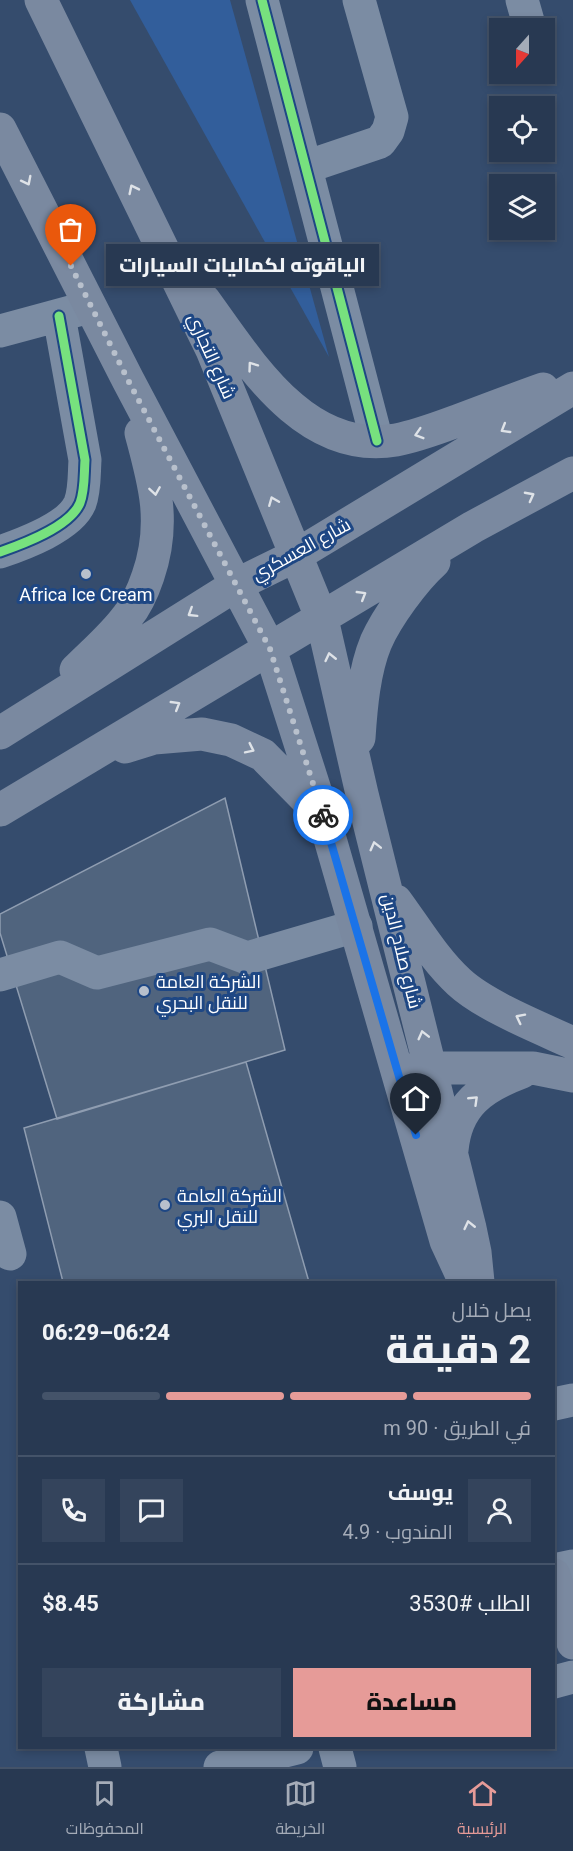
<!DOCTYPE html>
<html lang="ar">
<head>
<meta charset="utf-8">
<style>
  body { margin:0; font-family:Roboto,Cairo,sans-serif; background:#34445c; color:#f1f3f6; direction:rtl; height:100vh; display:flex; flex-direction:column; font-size:22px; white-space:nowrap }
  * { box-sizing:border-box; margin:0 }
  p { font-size:20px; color:#a5acb8 }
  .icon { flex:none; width:33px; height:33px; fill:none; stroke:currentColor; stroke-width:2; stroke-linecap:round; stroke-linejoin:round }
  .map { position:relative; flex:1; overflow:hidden; direction:ltr }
  .drawer { position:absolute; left:18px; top:1281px; width:537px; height:468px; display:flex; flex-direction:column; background:#283952; border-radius:0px; box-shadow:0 3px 9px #0003,0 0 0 2px #445369; direction:rtl }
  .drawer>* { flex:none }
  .needle { width:39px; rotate:201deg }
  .tools { position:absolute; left:489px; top:18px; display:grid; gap:12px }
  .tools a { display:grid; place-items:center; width:66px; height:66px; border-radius:0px; background:#283952; box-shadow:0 3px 9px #0003,0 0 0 2px #445369; font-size:30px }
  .pin { position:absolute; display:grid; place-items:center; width:51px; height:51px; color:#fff; margin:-62px -26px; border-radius:50% 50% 50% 0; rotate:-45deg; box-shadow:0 0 6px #0007 }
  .pin .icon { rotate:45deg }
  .courier { position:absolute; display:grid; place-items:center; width:60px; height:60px; margin:-30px; border:4px solid #1a73e8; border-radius:50%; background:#fff; color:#222; box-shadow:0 2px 8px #0007 }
  .bubble { position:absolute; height:42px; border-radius:0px; background:#283952; box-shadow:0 3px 9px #0003,0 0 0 2px #445369; font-size:20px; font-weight:800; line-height:42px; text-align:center; direction:rtl }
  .overview em { font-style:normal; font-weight:800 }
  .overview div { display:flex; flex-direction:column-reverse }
  .overview { display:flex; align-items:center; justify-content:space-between; height:102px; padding:0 24px }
  h1 { font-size:39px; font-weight:800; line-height:45px }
  .bar { display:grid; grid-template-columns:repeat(4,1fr); gap:9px 6px; align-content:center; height:72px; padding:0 24px }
  .bar i { height:8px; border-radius:4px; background:#445369 }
  .bar .selected { background:#e69b98 }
  .bar p { grid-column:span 4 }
  .line { display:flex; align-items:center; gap:15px; padding:0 24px; border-top:2px solid #445369 }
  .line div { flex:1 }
  .round { display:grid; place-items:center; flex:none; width:63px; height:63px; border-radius:0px; background:#34445c }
  .action { display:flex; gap:12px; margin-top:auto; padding:12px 24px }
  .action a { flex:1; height:69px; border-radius:0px; background:#e69b98; color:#111; font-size:24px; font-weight:800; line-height:69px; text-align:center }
  .action a+a { background:#34445c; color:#f1f3f6 }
  .dock { display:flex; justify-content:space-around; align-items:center; height:84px; border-top:2px solid #445369; background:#283952; font-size:16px; color:#a5acb8 }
  .dock a { display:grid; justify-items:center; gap:3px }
  .dock .selected { color:#e69b98 }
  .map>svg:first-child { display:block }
  .green { fill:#325e9b }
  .building { fill:#50647e; stroke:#8f9db1; stroke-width:1.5 }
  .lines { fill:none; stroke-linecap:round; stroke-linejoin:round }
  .minor { stroke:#7b8ca3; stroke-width:33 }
  .major { stroke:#7a89a0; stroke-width:33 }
  .cycleway-casing { stroke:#1e4784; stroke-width:13 }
  .cycleway { stroke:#77e17e; stroke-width:9 }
  .oneway { stroke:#dee2e7 }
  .done { stroke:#b8c0cc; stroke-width:6; stroke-dasharray:0 10.8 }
  .route { stroke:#1a73e8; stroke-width:8 }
  .poi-dot { fill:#b8c0cc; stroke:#1e4784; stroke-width:2 }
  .labels { text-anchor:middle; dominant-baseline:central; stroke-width:6; stroke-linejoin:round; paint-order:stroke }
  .street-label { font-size:18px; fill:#fff; stroke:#1e4784 }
  .poi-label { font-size:18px; fill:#fff; stroke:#1e4784; text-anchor:start }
</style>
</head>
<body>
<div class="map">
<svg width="573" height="1767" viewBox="0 0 573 1767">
  <rect width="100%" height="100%" fill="#354c6d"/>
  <path class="green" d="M130,0H230L329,357Z"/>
  <path class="building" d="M225,798L285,1050L57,1119L0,933V914Z
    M246,1062L309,1282H63L24,1128Z"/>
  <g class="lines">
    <path class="minor" d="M262,0L377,441
      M522,0L530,28
      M306,167L380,142L388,131L392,117L359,0
      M0,331L78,310
      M0,552C23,544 70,527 80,503C85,490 84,474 85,460L59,316
      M0,975L60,957L97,973L210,944L247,958L356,926
      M0,1217L10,1254
      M554,1404L573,1400
      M554,1570L573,1566
      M554,1682L573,1677
      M101,1748L105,1767
      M335,1748L340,1767
      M220,1767L297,1748"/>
    <path class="major" d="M41,0L212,350L322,619L362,794L470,1228L475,1252L478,1282
      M0,129L128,380L270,649L324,818L446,1241L465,1282
      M204,300C249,362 305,456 396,440C417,436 438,428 457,421C486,410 515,399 543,389
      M76,670C93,653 113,636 127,617C137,605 143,591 148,576C166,524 155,484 141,433
      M0,733L236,585L295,556L573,388
      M359,738C361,707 364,671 376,642C387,617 414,580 434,562
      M125,747L154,738L202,734L231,740L263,755L320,813
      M0,810L473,527L573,473
      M396,901C416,928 434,959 459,982C485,1006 540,1028 573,1043
      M409,1070L431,1068H533L573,1076
      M452,1150C456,1105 482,1087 522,1072
      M554,1575L573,1643"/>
    <defs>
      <path id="cycleway" d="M262,0L377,441
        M0,552C23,544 70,527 80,503C85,490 84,474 85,460L59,316"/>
    </defs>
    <use href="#cycleway" class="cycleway-casing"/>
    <use href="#cycleway" class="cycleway"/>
  </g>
  <defs><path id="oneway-chevron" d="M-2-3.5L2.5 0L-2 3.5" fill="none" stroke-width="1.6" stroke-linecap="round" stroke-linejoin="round" transform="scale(1.5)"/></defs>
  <g class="oneway">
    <use href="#oneway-chevron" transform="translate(27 181) rotate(63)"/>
    <use href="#oneway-chevron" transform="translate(133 189) rotate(-116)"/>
    <use href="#oneway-chevron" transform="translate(252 366) rotate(-126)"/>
    <use href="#oneway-chevron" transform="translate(505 429) rotate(149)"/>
    <use href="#oneway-chevron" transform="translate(419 434) rotate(163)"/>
    <use href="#oneway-chevron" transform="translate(155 491) rotate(81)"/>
    <use href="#oneway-chevron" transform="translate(530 496) rotate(-28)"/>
    <use href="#oneway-chevron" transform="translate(273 501) rotate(-112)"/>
    <use href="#oneway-chevron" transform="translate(362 595) rotate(-31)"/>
    <use href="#oneway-chevron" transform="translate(192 613) rotate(148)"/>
    <use href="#oneway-chevron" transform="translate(330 657) rotate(-103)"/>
    <use href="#oneway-chevron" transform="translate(176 705) rotate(-31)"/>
    <use href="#oneway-chevron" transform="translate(250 749) rotate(26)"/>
    <use href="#oneway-chevron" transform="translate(375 846) rotate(-104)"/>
    <use href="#oneway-chevron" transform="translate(520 1018) rotate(-153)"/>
    <use href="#oneway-chevron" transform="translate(423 1035) rotate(-104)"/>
    <use href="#oneway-chevron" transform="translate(474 1100) rotate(-44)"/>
    <use href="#oneway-chevron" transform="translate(469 1225) rotate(-103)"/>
  </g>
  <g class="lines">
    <path class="done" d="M71,266L128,380L270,649L323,815"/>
    <path class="route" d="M323,815L416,1135"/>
  </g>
  <g class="poi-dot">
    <circle cx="86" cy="574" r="6"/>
    <circle cx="144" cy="991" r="6"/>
    <circle cx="165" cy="1205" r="6"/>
  </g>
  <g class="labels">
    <g class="street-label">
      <text transform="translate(212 356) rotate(66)">شارع التجاري</text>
      <text transform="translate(301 549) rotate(-29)">شارع العسكري</text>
      <text transform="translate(402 951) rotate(76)">شارع صلاح الدين</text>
    </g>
    <g class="poi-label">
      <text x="86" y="594" text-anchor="middle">Africa Ice Cream</text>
      <text x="156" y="981">الشركة العامة<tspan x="156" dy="21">للنقل البحري</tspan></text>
      <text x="177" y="1195">الشركة العامة<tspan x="177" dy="21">للنقل البري</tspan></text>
    </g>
  </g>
</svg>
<div class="tools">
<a><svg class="needle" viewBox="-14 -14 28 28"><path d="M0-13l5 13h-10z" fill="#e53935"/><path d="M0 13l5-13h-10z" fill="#a5acb8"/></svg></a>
<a><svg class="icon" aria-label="locate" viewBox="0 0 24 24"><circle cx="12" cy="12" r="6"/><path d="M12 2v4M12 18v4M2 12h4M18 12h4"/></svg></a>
<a><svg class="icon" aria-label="layers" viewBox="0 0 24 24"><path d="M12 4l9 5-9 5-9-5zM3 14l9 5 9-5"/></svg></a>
</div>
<div class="pin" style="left:71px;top:266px;background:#ea580c"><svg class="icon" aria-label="bag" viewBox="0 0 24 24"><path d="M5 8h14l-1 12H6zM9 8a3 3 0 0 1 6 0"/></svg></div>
<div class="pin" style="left:416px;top:1135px;background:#1f2937"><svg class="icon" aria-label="home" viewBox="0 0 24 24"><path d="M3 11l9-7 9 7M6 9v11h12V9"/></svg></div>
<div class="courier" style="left:323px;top:815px"><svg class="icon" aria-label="bike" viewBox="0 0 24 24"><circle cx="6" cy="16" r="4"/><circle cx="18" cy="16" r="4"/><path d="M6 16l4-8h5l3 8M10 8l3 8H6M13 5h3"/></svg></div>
<div class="bubble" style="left:106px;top:244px;width:273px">الياقوته لكماليات السيارات</div>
<section class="drawer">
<div class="overview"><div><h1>2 دقيقة</h1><p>يصل خلال</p></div><em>06:24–06:29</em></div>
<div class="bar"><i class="selected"></i><i class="selected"></i><i class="selected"></i><i></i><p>في الطريق · 90 m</p></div>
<div class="line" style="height:108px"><a class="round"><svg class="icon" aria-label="person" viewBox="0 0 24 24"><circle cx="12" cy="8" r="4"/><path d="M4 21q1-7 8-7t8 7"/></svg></a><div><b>يوسف</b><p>المندوب · 4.9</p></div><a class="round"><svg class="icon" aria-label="chat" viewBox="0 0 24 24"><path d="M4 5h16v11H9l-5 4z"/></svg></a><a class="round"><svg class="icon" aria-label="phone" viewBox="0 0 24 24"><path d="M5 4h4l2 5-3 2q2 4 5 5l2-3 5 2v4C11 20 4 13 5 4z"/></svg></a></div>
<div class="line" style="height:78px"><div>الطلب #3530</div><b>$8.45</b></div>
<div class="action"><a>مساعدة</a><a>مشاركة</a></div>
</section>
</div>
<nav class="dock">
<a class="selected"><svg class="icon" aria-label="home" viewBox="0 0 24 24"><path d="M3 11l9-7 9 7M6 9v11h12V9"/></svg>الرئيسية</a>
<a><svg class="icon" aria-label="map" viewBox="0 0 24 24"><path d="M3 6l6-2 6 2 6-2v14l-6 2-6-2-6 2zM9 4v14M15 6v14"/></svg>الخريطة</a>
<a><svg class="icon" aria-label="saved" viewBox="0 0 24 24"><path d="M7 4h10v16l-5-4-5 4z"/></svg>المحفوظات</a>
</nav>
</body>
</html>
